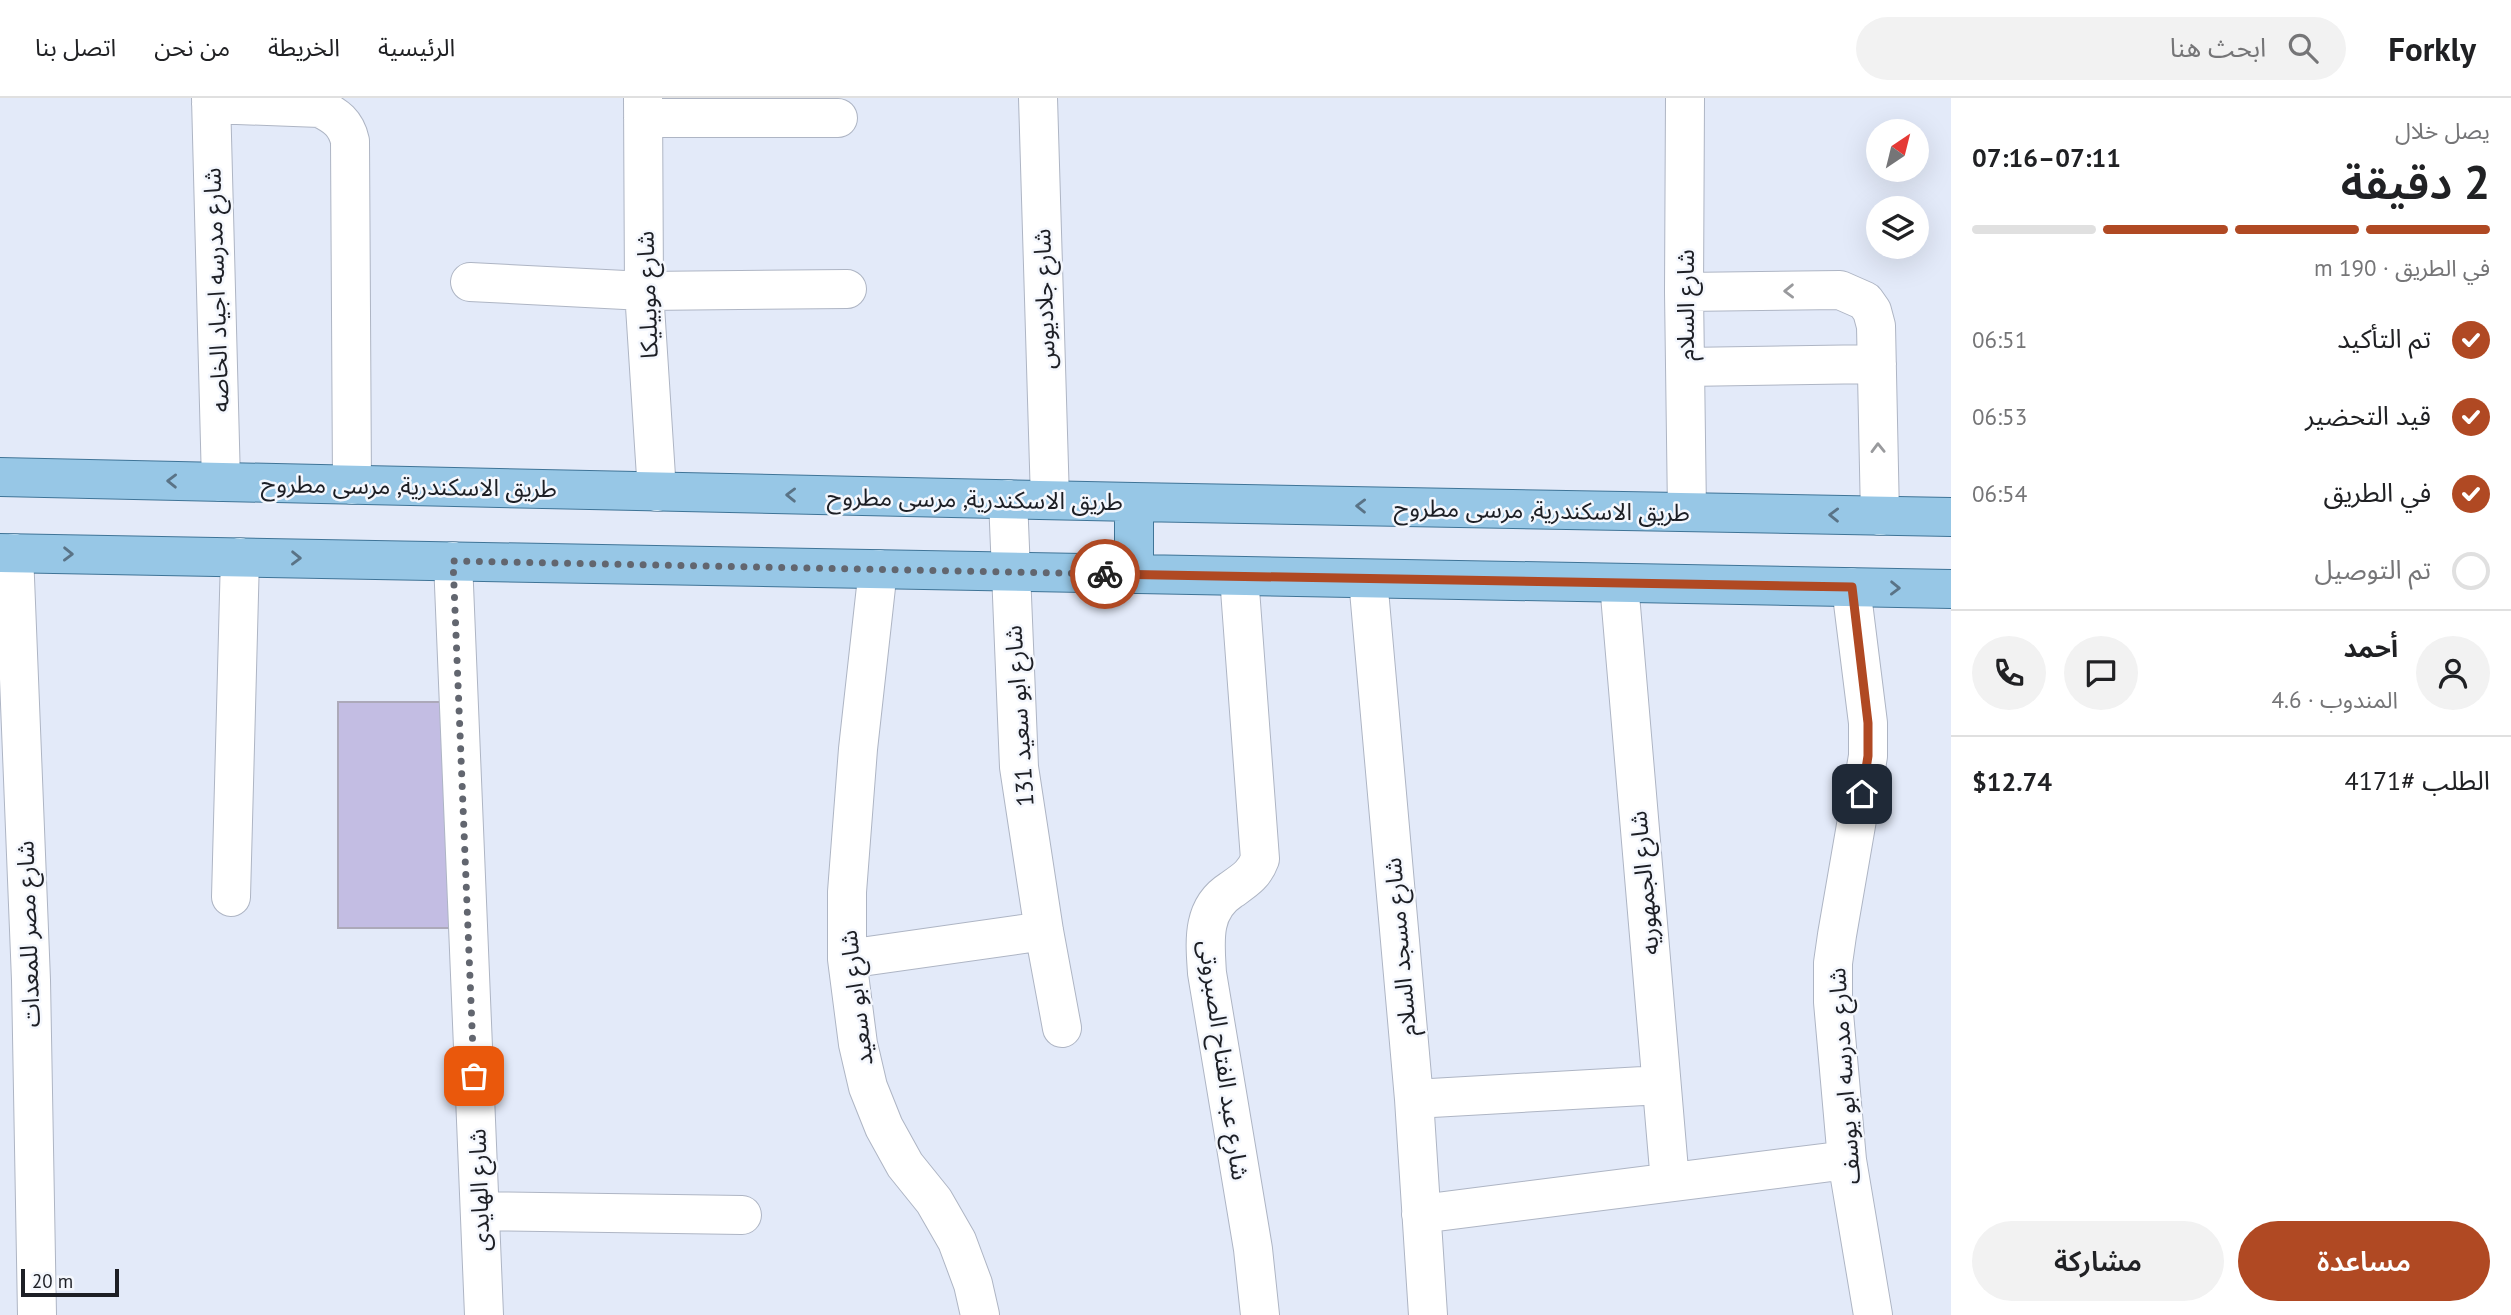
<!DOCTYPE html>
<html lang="ar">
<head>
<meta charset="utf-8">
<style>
  body { margin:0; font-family:"PT Sans","Noto Sans Arabic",sans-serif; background:#f2f2f2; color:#202124; direction:rtl; height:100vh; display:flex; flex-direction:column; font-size:26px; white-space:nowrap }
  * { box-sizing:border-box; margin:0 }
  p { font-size:23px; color:#757577 }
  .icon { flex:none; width:38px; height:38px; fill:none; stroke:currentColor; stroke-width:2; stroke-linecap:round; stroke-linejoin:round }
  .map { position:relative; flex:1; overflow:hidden; direction:ltr }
  .side { display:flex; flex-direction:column; background:#fff; width:560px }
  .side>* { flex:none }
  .needle { width:46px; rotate:35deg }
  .buttons { position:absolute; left:1866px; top:21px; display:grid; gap:14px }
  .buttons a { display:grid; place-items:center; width:63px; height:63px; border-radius:50%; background:#fff; box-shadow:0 7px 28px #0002; font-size:35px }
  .scale { position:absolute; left:21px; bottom:18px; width:98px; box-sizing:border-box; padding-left:7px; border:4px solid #1d1f25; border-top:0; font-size:19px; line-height:24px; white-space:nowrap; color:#1d1f25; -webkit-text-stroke:5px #f4f7fd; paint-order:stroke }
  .pin { position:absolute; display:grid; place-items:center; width:60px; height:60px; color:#fff; margin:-30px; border-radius:14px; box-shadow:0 4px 10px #0006 }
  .courier { position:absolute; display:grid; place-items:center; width:70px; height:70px; margin:-35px; border:5px solid #b04923; border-radius:50%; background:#fff; color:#222; box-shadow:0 2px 9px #0007 }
  .head em { font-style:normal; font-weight:600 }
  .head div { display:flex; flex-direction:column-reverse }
  .head { display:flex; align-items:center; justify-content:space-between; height:119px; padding:0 21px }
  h1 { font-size:46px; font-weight:600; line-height:52px }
  .bar { display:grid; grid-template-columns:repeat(4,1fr); gap:10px 7px; align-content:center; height:84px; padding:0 21px }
  .bar i { height:9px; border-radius:5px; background:#e0e0e0 }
  .bar .active { background:#b04923 }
  .bar p { grid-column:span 4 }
  .line { display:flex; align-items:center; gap:18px; padding:0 21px; border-top:2px solid #e0e0e0 }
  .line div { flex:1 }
  .round { display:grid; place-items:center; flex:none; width:74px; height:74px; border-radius:37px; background:#f2f2f2 }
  ol { padding:0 21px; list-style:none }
  li { display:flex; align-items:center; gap:21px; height:77px }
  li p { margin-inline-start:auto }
  li .icon { padding:7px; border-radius:50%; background:#b04923; color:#fff; stroke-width:4 }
  li:last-child { color:#757577 }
  li i { width:38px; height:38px; border:4px solid #e0e0e0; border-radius:50% }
  .button { display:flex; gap:14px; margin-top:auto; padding:14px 21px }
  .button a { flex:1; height:80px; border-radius:42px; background:#b04923; color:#fff; font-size:28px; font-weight:600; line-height:80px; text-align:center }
  .button a+a { background:#f2f2f2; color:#202124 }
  header { display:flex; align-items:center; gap:42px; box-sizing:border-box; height:98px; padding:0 35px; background:#fff; border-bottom:2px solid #e0e0e0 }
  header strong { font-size:33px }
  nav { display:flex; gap:38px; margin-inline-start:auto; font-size:24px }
  .search { width:490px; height:63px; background:#f2f2f2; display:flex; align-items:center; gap:18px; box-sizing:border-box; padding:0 24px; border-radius:38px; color:#757577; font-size:26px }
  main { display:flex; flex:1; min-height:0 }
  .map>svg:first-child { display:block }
  .building { fill:#c3bde3; stroke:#aca9b9; stroke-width:2 }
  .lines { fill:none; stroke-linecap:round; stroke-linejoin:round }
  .minor-casing { stroke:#aeb5c4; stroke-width:40 }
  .major-casing { stroke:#3f7497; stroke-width:40 }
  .minor { stroke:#fff; stroke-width:38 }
  .major { stroke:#97c7e6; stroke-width:38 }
  .oneway { stroke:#999a9d }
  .oneway2 { stroke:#5a7386 }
  .done { stroke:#62666f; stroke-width:7; stroke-dasharray:0 12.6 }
  .route { stroke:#b04923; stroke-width:9 }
  .labels { text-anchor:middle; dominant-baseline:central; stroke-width:5; stroke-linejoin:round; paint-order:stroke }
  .street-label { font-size:24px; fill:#1d1f25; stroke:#f4f7fd }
</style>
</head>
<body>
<header>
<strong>Forkly</strong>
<div class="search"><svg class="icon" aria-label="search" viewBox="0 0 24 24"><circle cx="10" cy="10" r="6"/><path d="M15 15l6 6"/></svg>ابحث هنا</div>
<nav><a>الرئيسية</a><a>الخريطة</a><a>من نحن</a><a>اتصل بنا</a></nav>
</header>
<main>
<section class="side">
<div class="head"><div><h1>2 دقيقة</h1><p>يصل خلال</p></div><em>07:11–07:16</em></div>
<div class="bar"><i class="active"></i><i class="active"></i><i class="active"></i><i></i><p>في الطريق · 190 m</p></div>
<ol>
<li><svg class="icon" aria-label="check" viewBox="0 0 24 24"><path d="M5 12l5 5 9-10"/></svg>تم التأكيد<p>06:51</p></li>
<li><svg class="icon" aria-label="check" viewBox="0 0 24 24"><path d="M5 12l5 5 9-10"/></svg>قيد التحضير<p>06:53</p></li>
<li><svg class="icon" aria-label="check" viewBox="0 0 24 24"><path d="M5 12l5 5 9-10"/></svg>في الطريق<p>06:54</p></li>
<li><i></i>تم التوصيل</li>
</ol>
<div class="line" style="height:126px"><a class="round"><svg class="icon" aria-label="person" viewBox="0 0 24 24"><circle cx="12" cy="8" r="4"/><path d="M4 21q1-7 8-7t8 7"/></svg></a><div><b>أحمد</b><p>المندوب · 4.6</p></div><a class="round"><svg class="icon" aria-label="chat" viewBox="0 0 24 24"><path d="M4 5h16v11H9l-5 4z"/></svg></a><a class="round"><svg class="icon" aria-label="phone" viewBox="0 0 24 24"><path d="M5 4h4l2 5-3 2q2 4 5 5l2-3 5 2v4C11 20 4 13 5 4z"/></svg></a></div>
<div class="line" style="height:91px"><div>الطلب #4171</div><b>$12.74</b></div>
<div class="button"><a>مساعدة</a><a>مشاركة</a></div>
</section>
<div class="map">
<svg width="1951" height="1217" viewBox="0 0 1951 1217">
  <rect width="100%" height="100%" fill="#e3eaf9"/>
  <path class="building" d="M338,604H456L457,830H338Z"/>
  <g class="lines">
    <defs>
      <path id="minor" d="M211,0L221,384
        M643,0L644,193L657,394
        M1038,0L1050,402
        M1685,0L1684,194L1687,414
        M211,6L320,10C336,18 346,25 350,43L352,387
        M643,20H838
        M470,184L644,193L847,191
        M1684,194L1840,192L1865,203L1872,213L1876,228L1880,418
        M1685,269L1877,266
        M1008,401L1019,669L1044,833L1062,930
        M14,455L31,882L37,1217
        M453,463L484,1217
        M878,471L858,651L847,794V861L858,946L868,989L884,1029L905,1067L934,1103L957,1143L973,1186L980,1217
        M1239,478L1260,761C1254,777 1245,782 1231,792C1201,811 1205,844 1207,875L1253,1151L1260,1217
        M1368,481L1414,1001L1428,1217
        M1619,485L1670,1084
        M1851,489L1868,625V658L1837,837L1833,865V904L1847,1062L1873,1217
        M231,799L240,459
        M847,861L1044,833
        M1414,1001L1661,987
        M480,1113L742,1117
        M1421,1116L1847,1062"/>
      <path id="major" d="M0,379L1134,404L1951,419
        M1134,404V476
        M0,455L1951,491"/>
    </defs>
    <use href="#minor" class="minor-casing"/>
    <use href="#major" class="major-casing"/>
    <use href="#minor" class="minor"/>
    <use href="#major" class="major"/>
  </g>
  <defs><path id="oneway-chevron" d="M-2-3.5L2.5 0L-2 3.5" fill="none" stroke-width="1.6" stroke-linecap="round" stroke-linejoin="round" transform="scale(1.75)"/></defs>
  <g class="oneway">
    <use href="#oneway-chevron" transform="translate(1789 193) rotate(179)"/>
    <use href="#oneway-chevron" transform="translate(1878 350) rotate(-91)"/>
  </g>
  <g class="oneway2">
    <use href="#oneway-chevron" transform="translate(172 383) rotate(-179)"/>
    <use href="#oneway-chevron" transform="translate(791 397) rotate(-179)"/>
    <use href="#oneway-chevron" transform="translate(1361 408) rotate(-179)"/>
    <use href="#oneway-chevron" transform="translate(1834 417) rotate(-179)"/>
    <use href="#oneway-chevron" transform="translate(68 456) rotate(1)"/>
    <use href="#oneway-chevron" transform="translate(296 460) rotate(1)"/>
    <use href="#oneway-chevron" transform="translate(1895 490) rotate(1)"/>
  </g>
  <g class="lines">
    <path class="done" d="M474,978L453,463L1105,476"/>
    <path class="route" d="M1105,476L1852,489L1868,625V658L1862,696"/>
  </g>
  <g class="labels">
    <g class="street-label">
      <text transform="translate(216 192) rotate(-92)">شارع مدرسه اجياد الخاصه</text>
      <text transform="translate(647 197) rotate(-92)">شارع موبيليكا</text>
      <text transform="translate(1044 201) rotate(-92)">شارع جلاديوس</text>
      <text transform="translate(1685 207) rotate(-90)">شارع السلام</text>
      <text transform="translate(409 388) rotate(1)">طريق الاسكندرية, مرسى مطروح</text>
      <text transform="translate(975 401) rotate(1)">طريق الاسكندرية, مرسى مطروح</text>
      <text transform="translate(1542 412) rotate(1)">طريق الاسكندرية, مرسى مطروح</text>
      <text transform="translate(1019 618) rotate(-94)">شارع ابو سعيد 131</text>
      <text transform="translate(1644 785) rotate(-95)">شارع الجمهوريه</text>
      <text transform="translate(28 836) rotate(-92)">شارع مصر للمعدات</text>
      <text transform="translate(1400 849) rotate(-95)">شارع مسجد السلام</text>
      <text transform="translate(856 900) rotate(-97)">شارع ابو سعيد</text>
      <text transform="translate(1224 962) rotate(82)">شارع عبد الفتاح الصبروتى</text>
      <text transform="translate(1844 978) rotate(-94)">شارع مدرسه ابو يوسف</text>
      <text transform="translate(479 1092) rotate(-92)">شارع الهايدى</text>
    </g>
  </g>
</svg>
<div class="buttons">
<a><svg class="needle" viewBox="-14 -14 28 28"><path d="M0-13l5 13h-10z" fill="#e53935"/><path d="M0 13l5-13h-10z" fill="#757577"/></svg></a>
<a><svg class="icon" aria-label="layers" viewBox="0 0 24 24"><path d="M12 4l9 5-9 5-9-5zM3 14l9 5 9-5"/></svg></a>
</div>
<div class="scale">20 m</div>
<div class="pin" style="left:474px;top:978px;background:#ea580c"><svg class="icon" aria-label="bag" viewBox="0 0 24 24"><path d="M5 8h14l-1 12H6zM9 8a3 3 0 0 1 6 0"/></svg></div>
<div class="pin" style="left:1862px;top:696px;background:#1f2937"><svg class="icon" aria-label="home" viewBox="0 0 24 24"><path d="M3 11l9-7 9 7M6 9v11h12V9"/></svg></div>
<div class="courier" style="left:1105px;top:476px"><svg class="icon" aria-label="bike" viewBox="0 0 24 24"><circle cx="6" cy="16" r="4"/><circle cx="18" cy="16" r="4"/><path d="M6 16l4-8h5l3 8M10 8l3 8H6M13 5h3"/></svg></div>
</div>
</main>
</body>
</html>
